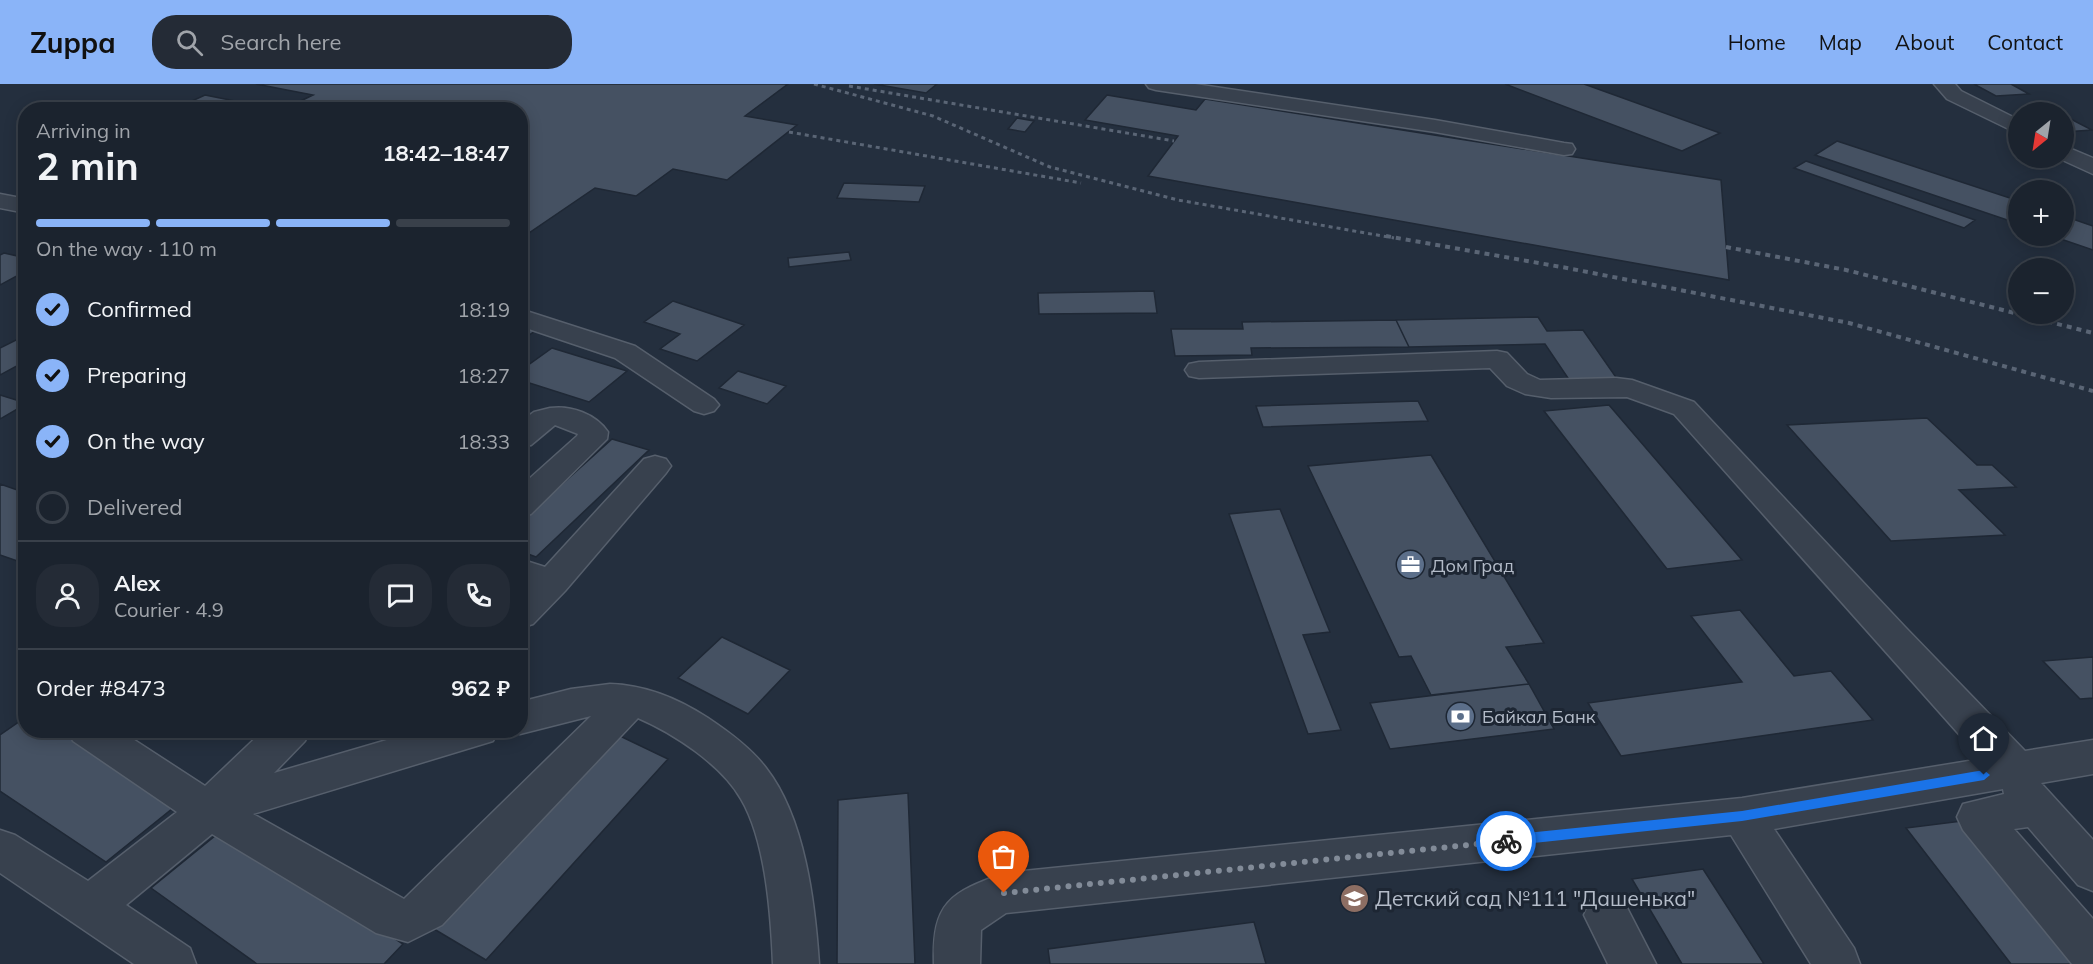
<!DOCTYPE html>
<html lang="en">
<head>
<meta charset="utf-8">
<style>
  body { margin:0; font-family:Mulish,sans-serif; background:#242b36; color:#f1f3f6; height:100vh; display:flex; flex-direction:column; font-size:22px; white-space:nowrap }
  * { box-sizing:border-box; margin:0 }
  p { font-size:20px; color:#a0a4aa }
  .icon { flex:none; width:33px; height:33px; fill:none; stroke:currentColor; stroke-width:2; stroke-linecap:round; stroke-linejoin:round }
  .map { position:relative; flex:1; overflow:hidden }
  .drawer { position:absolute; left:18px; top:18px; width:510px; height:636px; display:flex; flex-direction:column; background:#1b232e; border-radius:24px; box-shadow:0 3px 15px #0003,0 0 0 2px #39404a }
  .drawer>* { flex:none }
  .needle { width:39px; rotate:210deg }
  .fabs { position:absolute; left:2008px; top:18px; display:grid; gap:12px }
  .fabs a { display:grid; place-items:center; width:66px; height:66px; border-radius:50%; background:#1b232e; box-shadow:0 3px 15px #0003,0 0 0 2px #39404a; font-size:30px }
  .pin { position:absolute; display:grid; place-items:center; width:51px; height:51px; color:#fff; margin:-62px -26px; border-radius:50% 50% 50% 0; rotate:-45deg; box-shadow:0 0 6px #0007 }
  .pin .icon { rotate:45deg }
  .courier { position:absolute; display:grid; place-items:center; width:60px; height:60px; margin:-30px; border:4px solid #1a73e8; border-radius:50%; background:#fff; color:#222; box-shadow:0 2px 8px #0007 }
  .headline em { font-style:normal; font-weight:700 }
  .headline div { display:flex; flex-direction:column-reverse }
  .headline { display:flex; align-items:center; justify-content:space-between; height:102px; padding:0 18px }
  h1 { font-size:39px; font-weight:700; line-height:45px }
  .bar { display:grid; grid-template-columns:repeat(4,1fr); gap:9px 6px; align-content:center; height:72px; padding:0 18px }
  .bar i { height:8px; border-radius:4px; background:#39404a }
  .bar .current { background:#8ab4f8 }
  .bar p { grid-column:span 4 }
  .line { display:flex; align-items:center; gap:15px; padding:0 18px; border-top:2px solid #39404a }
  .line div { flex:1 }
  .round { display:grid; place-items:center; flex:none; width:63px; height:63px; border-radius:24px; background:#242b36 }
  ol { padding:0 18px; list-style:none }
  li { display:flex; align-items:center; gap:18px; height:66px }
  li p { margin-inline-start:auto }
  li .icon { padding:6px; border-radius:50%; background:#8ab4f8; color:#111; stroke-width:4 }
  li:last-child { color:#a0a4aa }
  li i { width:33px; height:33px; border:3px solid #39404a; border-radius:50% }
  header { display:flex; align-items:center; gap:36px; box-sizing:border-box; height:84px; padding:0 30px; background:#8ab4f8; color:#111 }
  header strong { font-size:28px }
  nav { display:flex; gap:33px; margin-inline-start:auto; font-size:21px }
  .search { width:420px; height:54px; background:#242b36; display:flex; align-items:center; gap:15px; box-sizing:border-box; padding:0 21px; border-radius:24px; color:#a0a4aa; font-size:22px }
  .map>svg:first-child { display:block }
  .building { fill:#455162; stroke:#1f2835; stroke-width:1.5 }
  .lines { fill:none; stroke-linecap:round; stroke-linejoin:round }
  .minor-casing { stroke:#565f6c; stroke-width:3 }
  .minor { fill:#38414e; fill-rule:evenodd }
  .rail-far1 { stroke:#5a6575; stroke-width:3; stroke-dasharray:4 4; stroke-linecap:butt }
  .rail { stroke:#5a6575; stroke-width:4; stroke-dasharray:5 5; stroke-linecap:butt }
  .route { fill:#1a73e8 }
  .done { stroke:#828b98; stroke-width:6; stroke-dasharray:0 10.8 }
  .labels { text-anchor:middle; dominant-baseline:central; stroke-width:6; stroke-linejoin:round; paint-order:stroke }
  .poi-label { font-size:18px; fill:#b4bcc9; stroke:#1d2633; text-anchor:start }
  .near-poi-label { font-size:21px; fill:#b4bcc9; stroke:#1d2633; text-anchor:start }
</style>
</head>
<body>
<header>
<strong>Zuppa</strong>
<div class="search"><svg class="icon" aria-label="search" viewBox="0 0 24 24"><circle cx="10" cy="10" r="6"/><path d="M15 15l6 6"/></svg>Search here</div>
<nav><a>Home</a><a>Map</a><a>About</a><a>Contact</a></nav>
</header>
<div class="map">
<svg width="2093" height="880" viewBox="0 0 2093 880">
  <rect width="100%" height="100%" fill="#242f3e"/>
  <path class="building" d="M256,0H788L745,32L797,41L727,96L673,85L636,112L595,104L520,155V26H282L313,11Z
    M874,0H937L926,9Z
    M1505,0H1584L1720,49L1682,67Z
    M1974,0H2011L2029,10L1996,12Z
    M205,11L279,26H172Z
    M1107,11L1196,26L1205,15L1721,96L1729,196L1148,92L1178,52L1085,36Z
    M2064,32H2065L2092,46L2064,48Z
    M1017,34L1034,37L1025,48L1008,45Z
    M1837,57L2019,117V140L1815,71Z
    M1806,77L1975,136L1964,144L1794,84Z
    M844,99L925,102L919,118L837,114Z
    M2064,132L2093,142V166L2052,152H2064Z
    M849,168L851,176L789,183L788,174Z
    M4,169L26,174V187L0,201V171Z
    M1154,207L1157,229L1039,230L1038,209Z
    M673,217L744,241L697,277L660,265L680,250L644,238Z
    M1538,233L1547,247L1583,246L1620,299L1572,300L1545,260L1409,263L1396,236Z
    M1396,236L1409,263L1251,264L1252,271L1175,272L1171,245H1243L1242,238Z
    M520,243L535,247L520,257Z
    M26,251V277L0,291V264Z
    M552,264L627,287L589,318L520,296V287Z
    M738,287L786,302L767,320L719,304Z
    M0,311L26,319V320L0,335Z
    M1418,317L1428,337L1263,343L1256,322Z
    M1609,321L1742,476L1667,485L1544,327Z
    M1927,334L1977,381H1992L2016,403L1959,406L2005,451L1891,457L1787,341Z
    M612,355L649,366L536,473L520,467V438Z
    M1431,371L1544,559L1506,563L1529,600L1431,611L1411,572L1399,573L1308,382Z
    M0,400L26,409V480L0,471Z
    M1280,425L1330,548L1303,551L1341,646L1308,650L1229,430Z
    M1740,526L1794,592L1831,587L1873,636L1621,672L1588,619L1742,598L1691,532Z
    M722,553L790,586L748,630L678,594Z
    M2093,573V614L2080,615L2043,577Z
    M1529,600L1554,645L1390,665L1370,619Z
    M26,633V646H60L178,720L106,778L0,707V651Z
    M620,652L668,675L486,876L434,845Z
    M908,709L915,880H837L838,716Z
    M1962,737L2080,880H2011L1906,744Z
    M226,743L403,860L384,880H257L151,804Z
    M1703,785L1764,880H1682L1632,795Z
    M1254,838L1266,880H1050L1048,865Z"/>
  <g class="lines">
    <defs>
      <path id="minor" d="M1146,0H1195L1435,36L1564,59L1572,60L1575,65L1572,70L1564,71L1435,48L1156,6L1149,4Z
        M1934,0H1955L1961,7L2019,36V50L1947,15Z
        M2064,62L2093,74V90L2058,74H2064Z
        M0,110L26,115V129L0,124Z
        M520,225L635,262L714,315L719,321L714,327L704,330L694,327L615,274L520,242Z
        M1497,267L1507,269L1527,290L1540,296L1616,294L1632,296L1694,318L1905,543L2025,667L2093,656V690L2041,699L2093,756V807L2078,801L2028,743L2014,745L2093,835V880H2072L1963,746L1957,733L1963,720L2004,710L2003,705L1774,745L1854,864L1860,880H1811L1731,751L1006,829L981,846L980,880H934C932,818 950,809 1004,789L1742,714L1981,675L1674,330L1627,313L1551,314L1525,310L1507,302L1490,284L1199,294L1189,292L1185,286L1189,280L1199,278Z
        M550,324C571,321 596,330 608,348L607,355L531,430L520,433V403L577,352L578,350L555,341L531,361L520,363V338L534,328Z
        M655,372L666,375L671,382L666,389L565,507L533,540L520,544V508L526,502L520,500V475L545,483L644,375Z
        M610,600C645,601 679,615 708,634C729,648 751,664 766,684C805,734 815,819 819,880H773C771,832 766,757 741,715C722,681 673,649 638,634L442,841L408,858L376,849L212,750L126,821L190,864L196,880H134L0,789V746L15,751L88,797L177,728L73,657L68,646H119L205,702L264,646H310L305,657L274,689L421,646H498L493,657L253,730L404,815L591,632L520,650L510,646H520V618L571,605Z
        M1607,810L1623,816L1656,880H1608L1584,831L1591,816Z"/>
    </defs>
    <use href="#minor" class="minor-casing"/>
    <use href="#minor" class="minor"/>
    <path class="rail-far1" d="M814,0L933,32L1050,83L1178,116L1394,154
      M849,2L1174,57
      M789,48L1081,99"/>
    <path class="rail" d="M1386,152L1567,184L1849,239L2093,307
      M1726,163L1846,186L2093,249"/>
  </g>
  <path class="route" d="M1984,686L1990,691L1984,696L1742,737L1506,762L1500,757L1506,751L1742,727Z"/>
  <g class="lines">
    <path class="done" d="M1004,809L1506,757"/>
  </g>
  <defs>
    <symbol id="office-disc" viewBox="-11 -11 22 22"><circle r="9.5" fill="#5c6f8a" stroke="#1d2633"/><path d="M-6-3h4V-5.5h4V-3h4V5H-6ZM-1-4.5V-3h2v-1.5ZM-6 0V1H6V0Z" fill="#fff"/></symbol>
    <symbol id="bank-disc" viewBox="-11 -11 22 22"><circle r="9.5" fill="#5c6f8a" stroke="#1d2633"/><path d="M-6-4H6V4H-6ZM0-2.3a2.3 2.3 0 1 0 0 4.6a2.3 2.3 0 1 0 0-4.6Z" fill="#fff"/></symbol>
    <symbol id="school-disc" viewBox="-11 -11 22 22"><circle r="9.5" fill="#8d6e63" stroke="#1d2633"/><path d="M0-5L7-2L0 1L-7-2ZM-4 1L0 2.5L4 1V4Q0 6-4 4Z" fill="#fff"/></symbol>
  </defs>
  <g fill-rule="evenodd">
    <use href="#office-disc" x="1394" y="464" width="33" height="33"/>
    <use href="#bank-disc" x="1444" y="616" width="33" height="33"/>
    <use href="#school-disc" x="1338" y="798" width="33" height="33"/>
  </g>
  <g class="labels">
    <g class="poi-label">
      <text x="1431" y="481">Дом Град</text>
      <text x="1482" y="632">Байкал Банк</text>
    </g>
    <g class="near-poi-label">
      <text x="1375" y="814">Детский сад №111 "Дашенька"</text>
    </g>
  </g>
</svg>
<div class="fabs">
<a><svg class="needle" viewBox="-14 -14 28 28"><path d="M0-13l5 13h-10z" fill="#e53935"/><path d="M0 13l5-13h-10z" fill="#a0a4aa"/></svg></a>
<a>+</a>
<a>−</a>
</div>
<div class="pin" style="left:1004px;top:809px;background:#ea580c"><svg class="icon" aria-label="bag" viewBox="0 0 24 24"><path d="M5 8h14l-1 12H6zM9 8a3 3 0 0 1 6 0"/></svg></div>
<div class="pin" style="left:1984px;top:691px;background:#1f2937"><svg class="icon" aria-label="home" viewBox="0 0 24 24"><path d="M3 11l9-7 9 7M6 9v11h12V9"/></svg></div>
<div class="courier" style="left:1506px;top:757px"><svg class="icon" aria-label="bike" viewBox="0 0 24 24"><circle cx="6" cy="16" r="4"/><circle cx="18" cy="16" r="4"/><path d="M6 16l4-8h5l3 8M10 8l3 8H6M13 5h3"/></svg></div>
<section class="drawer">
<div class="headline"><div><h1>2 min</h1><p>Arriving in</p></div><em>18:42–18:47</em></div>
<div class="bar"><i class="current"></i><i class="current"></i><i class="current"></i><i></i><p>On the way · 110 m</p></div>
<ol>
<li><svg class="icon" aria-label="check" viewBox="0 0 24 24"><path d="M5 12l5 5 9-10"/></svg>Confirmed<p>18:19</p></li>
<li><svg class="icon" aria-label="check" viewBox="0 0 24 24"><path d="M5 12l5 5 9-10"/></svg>Preparing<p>18:27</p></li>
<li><svg class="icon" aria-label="check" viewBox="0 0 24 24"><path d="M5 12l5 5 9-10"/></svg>On the way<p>18:33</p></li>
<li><i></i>Delivered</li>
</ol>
<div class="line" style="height:108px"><a class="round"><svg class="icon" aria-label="person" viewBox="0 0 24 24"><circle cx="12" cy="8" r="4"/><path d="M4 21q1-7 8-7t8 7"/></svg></a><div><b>Alex</b><p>Courier · 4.9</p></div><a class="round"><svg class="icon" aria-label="chat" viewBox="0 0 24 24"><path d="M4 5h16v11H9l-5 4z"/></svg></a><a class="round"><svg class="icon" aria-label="phone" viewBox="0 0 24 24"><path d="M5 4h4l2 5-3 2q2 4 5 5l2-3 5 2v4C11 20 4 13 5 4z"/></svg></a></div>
<div class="line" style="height:78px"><div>Order #8473</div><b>962 ₽</b></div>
</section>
</div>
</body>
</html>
